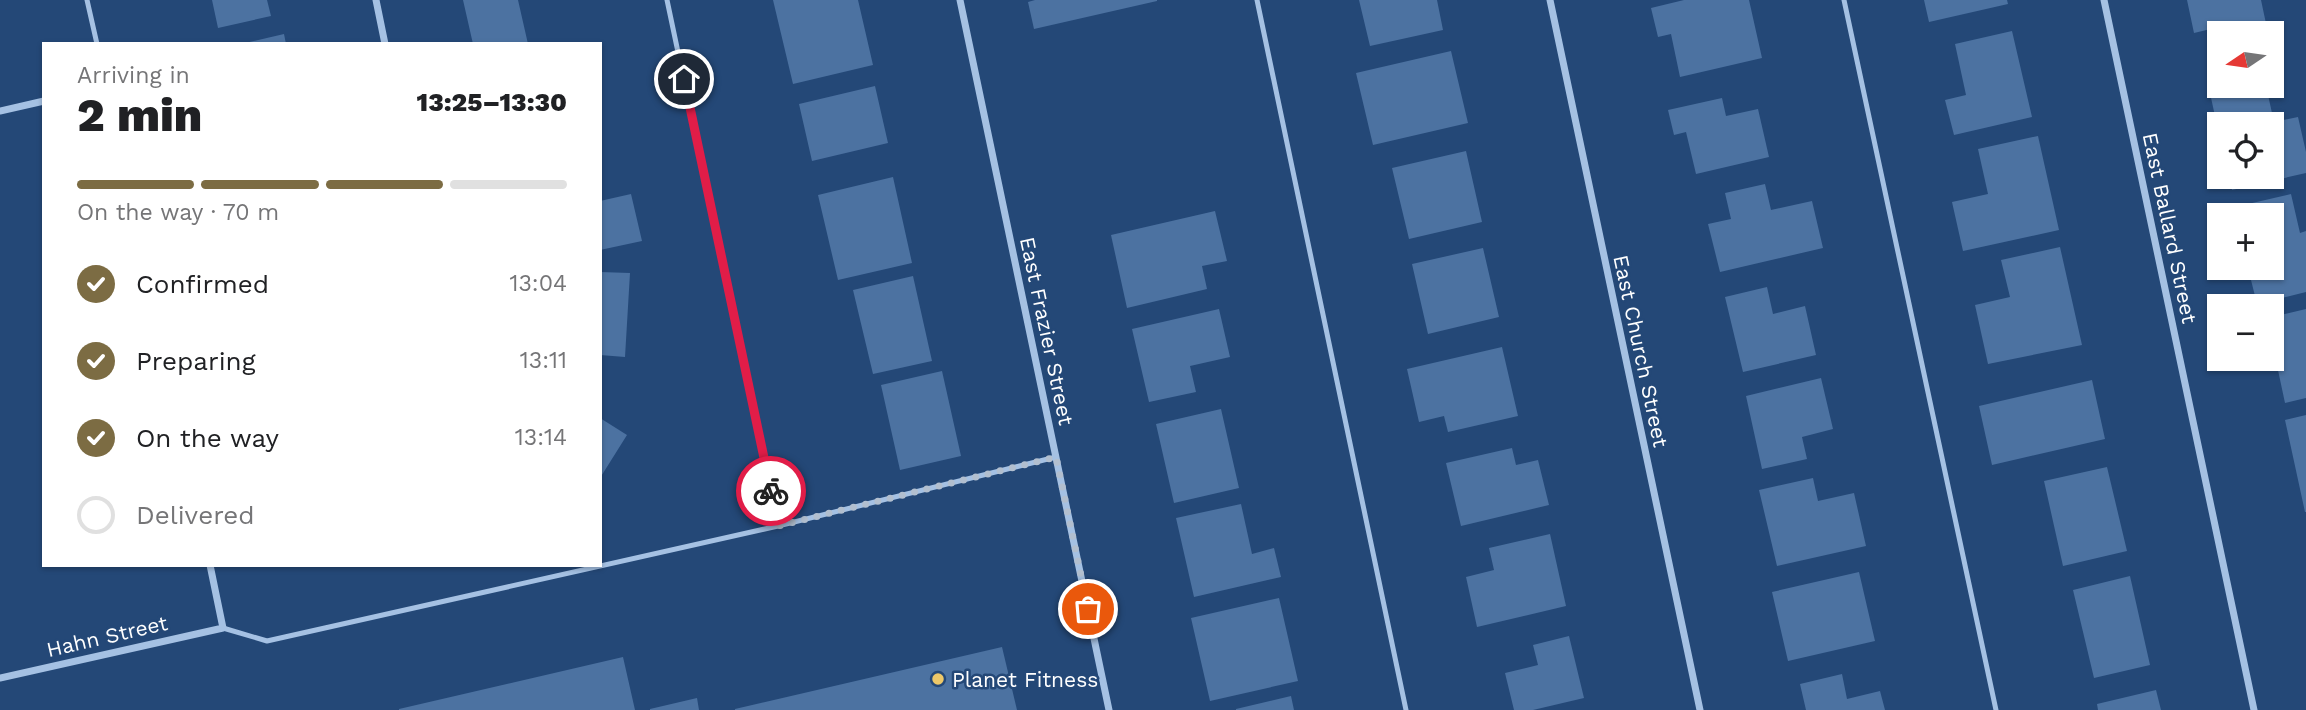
<!DOCTYPE html>
<html lang="en">
<head>
<meta charset="utf-8">
<style>
  body { margin:0; font-family:"Work Sans",sans-serif; background:#f6f6f6; color:#202124; height:100vh; display:flex; flex-direction:column; font-size:26px; white-space:nowrap }
  * { box-sizing:border-box; margin:0 }
  p { font-size:23px; color:#757577 }
  .icon { flex:none; width:38px; height:38px; fill:none; stroke:currentColor; stroke-width:2; stroke-linecap:round; stroke-linejoin:round }
  .map { position:relative; flex:1; overflow:hidden }
  .side { position:absolute; left:42px; top:42px; width:560px; height:525px; display:flex; flex-direction:column; background:#fff; border-radius:0px; box-shadow:0 2px 5px #0004 }
  .side>* { flex:none }
  .needle { width:46px; rotate:257deg }
  .buttons { position:absolute; left:2207px; top:21px; display:grid; gap:14px }
  .buttons a { display:grid; place-items:center; width:77px; height:77px; border-radius:0px; background:#fff; box-shadow:0 2px 5px #0004; font-size:35px }
  .pin { position:absolute; display:grid; place-items:center; width:60px; height:60px; color:#fff; margin:-30px; border:4px solid #fff; border-radius:50%; box-shadow:0 2px 7px #0007 }
  .courier { position:absolute; display:grid; place-items:center; width:70px; height:70px; margin:-35px; border:5px solid #e11d48; border-radius:50%; background:#fff; color:#222; box-shadow:0 2px 9px #0007 }
  .headline em { font-style:normal; font-weight:800 }
  .headline div { display:flex; flex-direction:column-reverse }
  .headline { display:flex; align-items:center; justify-content:space-between; height:119px; padding:0 35px }
  h1 { font-size:46px; font-weight:800; line-height:52px }
  .bar { display:grid; grid-template-columns:repeat(4,1fr); gap:10px 7px; align-content:center; height:84px; padding:0 35px }
  .bar i { height:9px; border-radius:5px; background:#e0e0e0 }
  .bar .current { background:#7c6c43 }
  .bar p { grid-column:span 4 }
  ol { padding:0 35px; list-style:none }
  li { display:flex; align-items:center; gap:21px; height:77px }
  li p { margin-inline-start:auto }
  li .icon { padding:7px; border-radius:50%; background:#7c6c43; color:#fff; stroke-width:4 }
  li:last-child { color:#757577 }
  li i { width:38px; height:38px; border:4px solid #e0e0e0; border-radius:50% }
  .map>svg:first-child { display:block }
  .building { fill:#4c72a1 }
  .lines { fill:none; stroke-linecap:round; stroke-linejoin:round }
  .service { stroke:#a5c1e3; stroke-width:5 }
  .minor { stroke:#a5c1e3; stroke-width:7 }
  .done { stroke:#b2bfcf; stroke-width:7; stroke-dasharray:0 12.6 }
  .route { stroke:#e11d48; stroke-width:9 }
  .poi-dot { fill:#edc869; stroke:#244877; stroke-width:2.5 }
  .labels { text-anchor:middle; dominant-baseline:central; stroke-width:5; stroke-linejoin:round; paint-order:stroke }
  .street-label { font-size:21px; fill:#fff; stroke:#244877 }
  .poi-label { font-size:21px; fill:#fff; stroke:#244877; text-anchor:start }
</style>
</head>
<body>
<div class="map">
<svg width="2306" height="710" viewBox="0 0 2306 710">
  <rect width="100%" height="100%" fill="#244877"/>
  <path class="building" d="M212,0H267L271,16L218,28Z
    M463,0H518L528,44H473Z
    M773,0H858L873,65L793,84Z
    M1035,0H1157V1L1034,29L1028,2Z
    M1359,0H1437L1443,30L1370,46Z
    M1684,0H1749L1762,58L1680,77L1671,34L1658,37L1651,8Z
    M1924,0H2007L2008,4L1929,22Z
    M2187,0H2261L2268,33H2219L2218,40L2215,28L2194,33Z
    M2012,31L2032,117L1954,135L1945,100L1966,95L1955,44Z
    M284,34L286,44H245V43Z
    M1451,51L1468,123L1373,145L1356,73Z
    M875,86L888,143L812,161L799,104Z
    M2243,86H2266L2274,122L2298,117L2306,152V173L2232,190L2229,177H2272V124H2219L2218,130L2210,93Z
    M1722,98L1726,116L1758,109L1769,157L1696,174L1686,132L1674,135L1668,110Z
    M2038,136L2059,230L1963,251L1952,202L1988,194L1978,149Z
    M1466,151L1482,222L1409,239L1392,168Z
    M893,177L912,263L838,280L818,195Z
    M1765,184L1771,210L1812,201L1823,248L1720,272L1708,224L1731,219L1725,193Z
    M631,194L642,241L600,250V201Z
    M2291,194L2300,233L2306,231V292L2257,304L2248,268H2272V215H2236L2235,207Z
    M1215,211L1227,261L1202,266L1207,289L1127,308L1111,235Z
    M2060,247L2082,345L1988,364L1975,305L2010,297L2001,260Z
    M1483,248L1499,317L1428,334L1412,264Z
    M600,272L630,273L625,357L600,355Z
    M913,276L932,361L873,374L853,290Z
    M1767,287L1773,314L1805,306L1816,355L1743,372L1725,297Z
    M1219,309L1230,357L1190,366L1196,392L1149,402L1132,329Z
    M2306,309V398L2285,403L2272,342V317Z
    M1502,347L1518,416L1448,432L1444,416L1419,422L1407,369Z
    M942,371L961,456L900,470L881,385Z
    M1821,378L1833,429L1802,437L1807,459L1762,469L1746,396Z
    M2092,380L2105,439L1992,465L1979,406Z
    M1221,409L1239,488L1174,503L1156,424Z
    M2306,415V512H2305L2285,420Z
    M600,418L627,435L600,478Z
    M1512,448L1516,465L1538,460L1549,505L1461,526L1446,463Z
    M2107,467L2127,551L2063,566L2044,481Z
    M1813,478L1818,501L1854,493L1866,546L1777,566L1759,490Z
    M1241,504L1252,554L1274,548L1281,577L1194,597L1176,518Z
    M1550,534L1566,606L1477,627L1466,577L1494,570L1489,548Z
    M1859,572L1875,641L1788,661L1772,592Z
    M2130,576L2150,665L2094,678L2073,590Z
    M1279,598L1298,681L1210,701L1191,618Z
    M1569,636L1584,698L1533,710H1514L1505,673L1538,665L1533,645Z
    M1002,647L1017,710H735V709Z
    M623,657L635,710H399V709Z
    M1842,674L1847,699L1880,691L1885,710H1806L1800,684Z
    M2156,690L2161,710H2098L2097,704Z
    M1291,696L1294,710H1236V709Z
    M697,698L699,710H650V709Z"/>
  <g class="lines">
    <path class="service" d="M87,0L97,44
      M667,0L778,526
      M1257,0L1406,710
      M1844,0L1996,710
      M223,628L267,641L778,526L1056,457"/>
    <path class="minor" d="M376,0L385,44
      M960,0L1109,710
      M1550,0L1700,710
      M2104,0L2254,710
      M0,111L44,101
      M0,678L223,628L210,565"/>
  </g>
  <g class="lines">
    <path class="done" d="M771,491L778,526L1056,457L1088,609"/>
    <path class="route" d="M684,79L771,491"/>
  </g>
  <circle class="poi-dot" cx="938" cy="679" r="7"/>
  <g class="labels">
    <g class="street-label">
      <text transform="translate(2170 228) rotate(78)">East Ballard Street</text>
      <text transform="translate(1047 331) rotate(78)">East Frazier Street</text>
      <text transform="translate(1641 351) rotate(78)">East Church Street</text>
      <text transform="translate(107 636) rotate(-13)">Hahn Street</text>
    </g>
    <g class="poi-label">
      <text x="952" y="679">Planet Fitness</text>
    </g>
  </g>
</svg>
<div class="buttons">
<a><svg class="needle" viewBox="-14 -14 28 28"><path d="M0-13l5 13h-10z" fill="#e53935"/><path d="M0 13l5-13h-10z" fill="#757577"/></svg></a>
<a><svg class="icon" aria-label="locate" viewBox="0 0 24 24"><circle cx="12" cy="12" r="6"/><path d="M12 2v4M12 18v4M2 12h4M18 12h4"/></svg></a>
<a>+</a>
<a>−</a>
</div>
<div class="pin" style="left:1088px;top:609px;background:#ea580c"><svg class="icon" aria-label="bag" viewBox="0 0 24 24"><path d="M5 8h14l-1 12H6zM9 8a3 3 0 0 1 6 0"/></svg></div>
<div class="pin" style="left:684px;top:79px;background:#1f2937"><svg class="icon" aria-label="home" viewBox="0 0 24 24"><path d="M3 11l9-7 9 7M6 9v11h12V9"/></svg></div>
<div class="courier" style="left:771px;top:491px"><svg class="icon" aria-label="bike" viewBox="0 0 24 24"><circle cx="6" cy="16" r="4"/><circle cx="18" cy="16" r="4"/><path d="M6 16l4-8h5l3 8M10 8l3 8H6M13 5h3"/></svg></div>
<section class="side">
<div class="headline"><div><h1>2 min</h1><p>Arriving in</p></div><em>13:25–13:30</em></div>
<div class="bar"><i class="current"></i><i class="current"></i><i class="current"></i><i></i><p>On the way · 70 m</p></div>
<ol>
<li><svg class="icon" aria-label="check" viewBox="0 0 24 24"><path d="M5 12l5 5 9-10"/></svg>Confirmed<p>13:04</p></li>
<li><svg class="icon" aria-label="check" viewBox="0 0 24 24"><path d="M5 12l5 5 9-10"/></svg>Preparing<p>13:11</p></li>
<li><svg class="icon" aria-label="check" viewBox="0 0 24 24"><path d="M5 12l5 5 9-10"/></svg>On the way<p>13:14</p></li>
<li><i></i>Delivered</li>
</ol>
</section>
</div>
</body>
</html>
